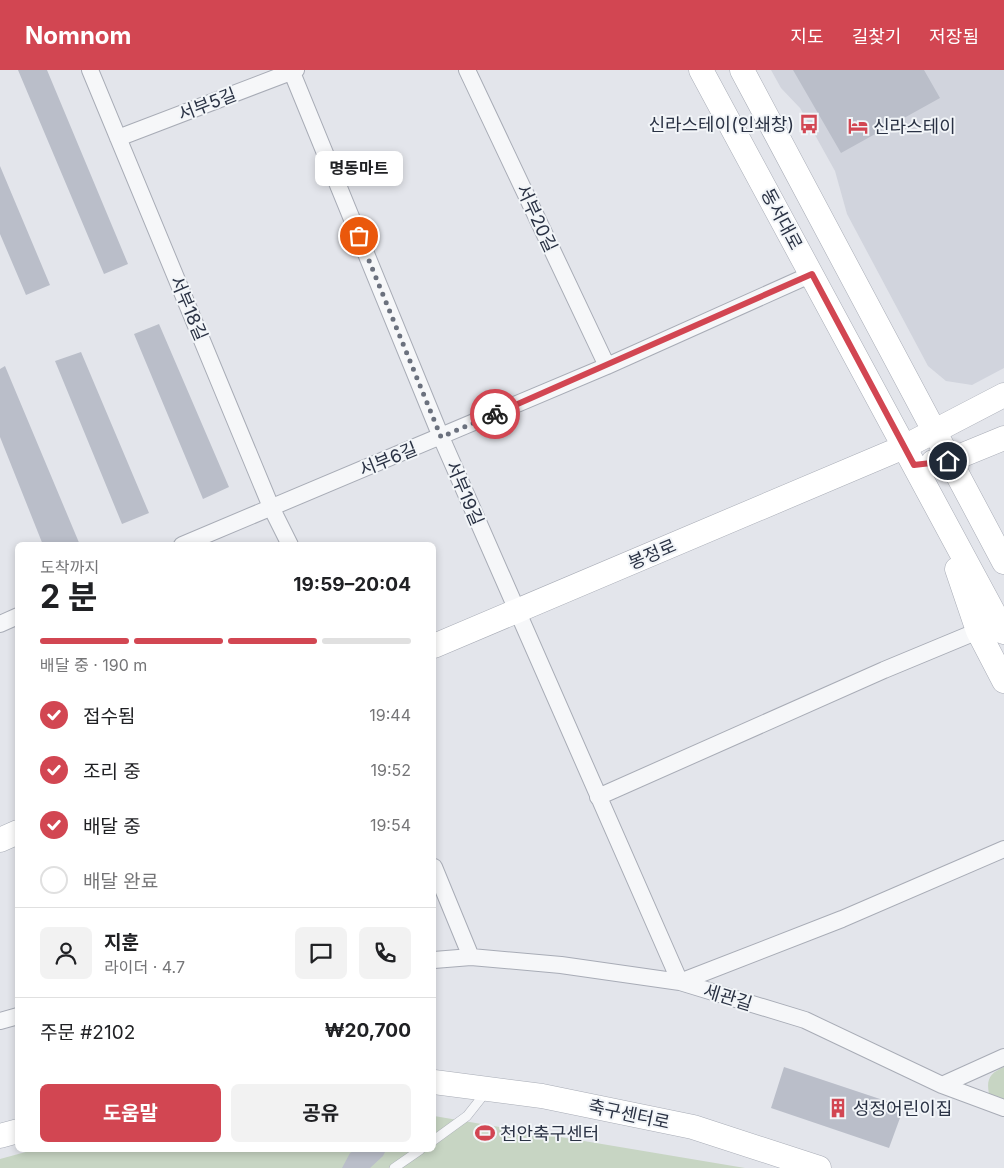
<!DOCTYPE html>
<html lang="ko">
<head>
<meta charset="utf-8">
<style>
  body { margin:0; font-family:Inter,"Noto Sans KR",sans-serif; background:#f2f2f2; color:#202124; height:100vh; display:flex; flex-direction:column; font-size:19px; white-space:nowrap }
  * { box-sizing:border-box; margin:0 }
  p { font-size:16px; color:#757577 }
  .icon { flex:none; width:28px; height:28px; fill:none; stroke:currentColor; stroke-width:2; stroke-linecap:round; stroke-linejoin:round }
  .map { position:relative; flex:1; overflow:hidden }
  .sheet { position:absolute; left:15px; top:472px; width:421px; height:610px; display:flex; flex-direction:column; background:#fff; border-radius:8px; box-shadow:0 2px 8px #0003 }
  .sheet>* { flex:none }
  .pin { position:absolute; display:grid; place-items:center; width:42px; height:42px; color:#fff; margin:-21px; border:2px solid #fff; border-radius:50%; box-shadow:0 1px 5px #0007 }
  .courier { position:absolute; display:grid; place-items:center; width:50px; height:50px; margin:-25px; border:4px solid #d24652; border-radius:50%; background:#fff; color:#222; box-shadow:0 1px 6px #0007 }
  .bubble { position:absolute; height:35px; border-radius:8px; background:#fff; box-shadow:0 2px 8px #0003; font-size:16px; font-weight:700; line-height:35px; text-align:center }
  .overview em { font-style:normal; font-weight:700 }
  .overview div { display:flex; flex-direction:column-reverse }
  .overview { display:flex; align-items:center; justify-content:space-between; height:85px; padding:0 25px }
  h1 { font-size:32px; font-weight:700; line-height:38px }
  .bar { display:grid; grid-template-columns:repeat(4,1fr); gap:8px 5px; align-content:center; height:60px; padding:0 25px }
  .bar i { height:6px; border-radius:4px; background:#e0e0e0 }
  .bar .on { background:#d24652 }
  .bar p { grid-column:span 4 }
  .line { display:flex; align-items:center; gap:12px; padding:0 25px; border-top:1px solid #e0e0e0 }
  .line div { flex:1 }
  .round { display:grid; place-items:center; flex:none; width:52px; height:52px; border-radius:8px; background:#f2f2f2 }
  ol { padding:0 25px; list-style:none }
  li { display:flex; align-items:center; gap:15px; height:55px }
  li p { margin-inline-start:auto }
  li .icon { padding:5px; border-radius:50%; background:#d24652; color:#fff; stroke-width:4 }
  li:last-child { color:#757577 }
  li i { width:28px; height:28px; border:2px solid #e0e0e0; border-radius:50% }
  .button { display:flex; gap:10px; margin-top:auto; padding:10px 25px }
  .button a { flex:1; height:58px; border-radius:8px; background:#d24652; color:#fff; font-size:20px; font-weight:700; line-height:58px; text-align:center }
  .button a+a { background:#f2f2f2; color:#202124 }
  header { display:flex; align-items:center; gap:30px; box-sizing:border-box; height:70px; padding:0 25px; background:#d24652; color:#fff }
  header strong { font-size:24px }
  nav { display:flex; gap:28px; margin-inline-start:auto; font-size:18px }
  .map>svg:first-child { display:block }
  .built { fill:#d1d4dd }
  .green { fill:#c7d5c3 }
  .building { fill:#babec9 }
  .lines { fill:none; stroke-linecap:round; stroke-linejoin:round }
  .lane-casing { stroke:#a8acb6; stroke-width:10 }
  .street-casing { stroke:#a8acb6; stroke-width:18 }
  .secondary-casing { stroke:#a8acb6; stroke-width:25 }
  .lane { stroke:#f6f7f9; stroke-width:9 }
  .street { stroke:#f6f7f9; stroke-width:16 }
  .secondary { stroke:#fff; stroke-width:24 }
  .done { stroke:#6b717e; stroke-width:5; stroke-dasharray:0 9 }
  .route { stroke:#d24652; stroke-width:6 }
  .labels { text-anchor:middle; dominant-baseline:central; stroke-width:4; stroke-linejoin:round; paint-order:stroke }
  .street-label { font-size:18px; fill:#2a3244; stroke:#f2f5f8 }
  .poi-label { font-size:18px; fill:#2a3244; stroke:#f2f5f8; text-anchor:start }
</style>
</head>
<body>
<header>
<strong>Nomnom</strong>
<nav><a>지도</a><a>길찾기</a><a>저장됨</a></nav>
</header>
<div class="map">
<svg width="1004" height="1098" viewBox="0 0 1004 1098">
  <rect width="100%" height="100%" fill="#e3e5eb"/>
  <path class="built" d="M771,0H1004V298L972,315L946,311L928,296L847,144L835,101L800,38L781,18Z"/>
  <path class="green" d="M1004,997V1030L989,1024C986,1009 990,1003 1004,997Z
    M434,1046L745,1098H0V1089L33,1080H434Z"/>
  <path class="building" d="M18,0H47L128,194L104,204Z
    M793,0H924L940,28L841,83Z
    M0,96L50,215L26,225L0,164Z
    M159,254L229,417L203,429L134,264Z
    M81,282L149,443L122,454L55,291Z
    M5,296L80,475H43L0,367V299Z
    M784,997L904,1037L889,1078L771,1038Z
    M355,1080H386L383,1086L370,1098H342L350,1083Z"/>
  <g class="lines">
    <defs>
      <path id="lane" d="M434,1070L467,1046L486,1022
        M394,1098L420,1080"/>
      <path id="street" d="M90,0L271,437L290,475
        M291,0L441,367L680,912L842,849L1004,779
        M467,0L607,296
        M118,68L296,0
        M182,475L607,296L812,204
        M0,554L18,546
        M598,727L884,600L978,561
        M434,797L471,887
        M434,890L471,887L561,895L680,912L805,950L942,1015L1004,1038
        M0,951L18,946
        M942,1015L1004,987"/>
      <path id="secondary" d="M701,0L1004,562
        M742,0L1004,492
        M933,392L948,391L1004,368
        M957,499L978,561L1004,611
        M434,576L904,377L1004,325
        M0,770L18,762
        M434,1012L542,1026L693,1057L819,1098
        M0,1066L18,1061"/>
    </defs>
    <use href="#lane" class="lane-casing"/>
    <use href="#street" class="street-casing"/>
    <use href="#secondary" class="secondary-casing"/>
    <use href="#lane" class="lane"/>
    <use href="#street" class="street"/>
    <use href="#secondary" class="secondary"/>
  </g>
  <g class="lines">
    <path class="done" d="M359,166L441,367L495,344"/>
    <path class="route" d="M495,344L812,204L914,395L948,391"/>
  </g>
  <defs>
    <symbol id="bus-bare" viewBox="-9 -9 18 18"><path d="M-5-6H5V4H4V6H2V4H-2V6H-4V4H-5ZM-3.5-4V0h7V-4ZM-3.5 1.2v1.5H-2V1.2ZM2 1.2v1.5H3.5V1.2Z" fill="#d24652" stroke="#f2f5f8" stroke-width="2.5" paint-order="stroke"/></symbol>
    <symbol id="hotel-bare" viewBox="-9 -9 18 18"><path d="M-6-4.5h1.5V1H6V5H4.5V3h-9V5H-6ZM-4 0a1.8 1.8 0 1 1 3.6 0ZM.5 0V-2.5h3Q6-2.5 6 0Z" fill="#d24652" stroke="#f2f5f8" stroke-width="2.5" paint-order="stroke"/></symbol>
    <symbol id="building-bare" viewBox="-9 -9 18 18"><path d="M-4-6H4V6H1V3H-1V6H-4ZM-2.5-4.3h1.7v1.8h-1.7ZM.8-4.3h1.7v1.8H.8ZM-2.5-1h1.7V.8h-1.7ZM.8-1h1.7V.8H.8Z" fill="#d24652" stroke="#f2f5f8" stroke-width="2.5" paint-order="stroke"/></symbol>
    <symbol id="stadium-bare" viewBox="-9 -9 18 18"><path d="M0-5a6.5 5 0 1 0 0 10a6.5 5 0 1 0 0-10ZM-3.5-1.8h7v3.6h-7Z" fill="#d24652" stroke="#f2f5f8" stroke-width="2.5" paint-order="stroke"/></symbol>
  </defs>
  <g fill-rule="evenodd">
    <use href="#bus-bare" x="795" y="40" width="28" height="28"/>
    <use href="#hotel-bare" x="844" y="42" width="28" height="28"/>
    <use href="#building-bare" x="824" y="1024" width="28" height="28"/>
    <use href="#stadium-bare" x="471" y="1049" width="28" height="28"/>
  </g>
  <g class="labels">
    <g class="street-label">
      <text transform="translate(207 34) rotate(-21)">서부5길</text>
      <text transform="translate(537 148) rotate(65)">서부20길</text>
      <text transform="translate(782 149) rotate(62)">동서대로</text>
      <text transform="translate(189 238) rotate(67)">서부18길</text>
      <text transform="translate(388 389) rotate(-22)">서부6길</text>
      <text transform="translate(465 423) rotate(67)">서부19길</text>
      <text transform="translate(652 484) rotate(-23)">봉정로</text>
      <text transform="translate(728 927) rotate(17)">세관길</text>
      <text transform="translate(629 1044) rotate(12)">축구센터로</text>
    </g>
    <g class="poi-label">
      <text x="794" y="54" text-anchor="end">신라스테이(인쇄창)</text>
      <text x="873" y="56">신라스테이</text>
      <text x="853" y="1038">성정어린이집</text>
      <text x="500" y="1063">천안축구센터</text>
    </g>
  </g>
</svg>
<div class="pin" style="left:359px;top:166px;background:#ea580c"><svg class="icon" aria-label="bag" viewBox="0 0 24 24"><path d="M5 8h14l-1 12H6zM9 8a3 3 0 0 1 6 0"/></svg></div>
<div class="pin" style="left:948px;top:391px;background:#1f2937"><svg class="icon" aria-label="home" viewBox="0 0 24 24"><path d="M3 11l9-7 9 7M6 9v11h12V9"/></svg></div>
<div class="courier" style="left:495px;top:344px"><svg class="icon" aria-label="bike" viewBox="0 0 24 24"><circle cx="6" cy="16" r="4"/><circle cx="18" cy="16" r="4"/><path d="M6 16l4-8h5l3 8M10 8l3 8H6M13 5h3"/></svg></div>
<div class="bubble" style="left:315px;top:81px;width:88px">명동마트</div>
<section class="sheet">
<div class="overview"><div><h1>2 분</h1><p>도착까지</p></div><em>19:59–20:04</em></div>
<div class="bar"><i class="on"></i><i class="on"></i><i class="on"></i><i></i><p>배달 중 · 190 m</p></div>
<ol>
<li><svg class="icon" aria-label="check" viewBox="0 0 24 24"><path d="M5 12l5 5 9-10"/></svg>접수됨<p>19:44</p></li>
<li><svg class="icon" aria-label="check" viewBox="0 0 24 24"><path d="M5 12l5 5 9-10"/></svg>조리 중<p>19:52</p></li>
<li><svg class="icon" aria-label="check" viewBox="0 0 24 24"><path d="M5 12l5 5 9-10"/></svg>배달 중<p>19:54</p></li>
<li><i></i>배달 완료</li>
</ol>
<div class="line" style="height:90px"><a class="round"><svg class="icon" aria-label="person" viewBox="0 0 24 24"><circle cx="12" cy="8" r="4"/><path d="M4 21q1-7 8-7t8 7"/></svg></a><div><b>지훈</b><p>라이더 · 4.7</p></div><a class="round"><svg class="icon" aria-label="chat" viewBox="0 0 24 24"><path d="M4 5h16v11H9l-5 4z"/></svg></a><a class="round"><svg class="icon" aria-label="phone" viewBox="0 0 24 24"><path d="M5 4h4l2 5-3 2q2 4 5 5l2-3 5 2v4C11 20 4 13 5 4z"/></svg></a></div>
<div class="line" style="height:65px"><div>주문 #2102</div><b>₩20,700</b></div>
<div class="button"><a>도움말</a><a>공유</a></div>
</section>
</div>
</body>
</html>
